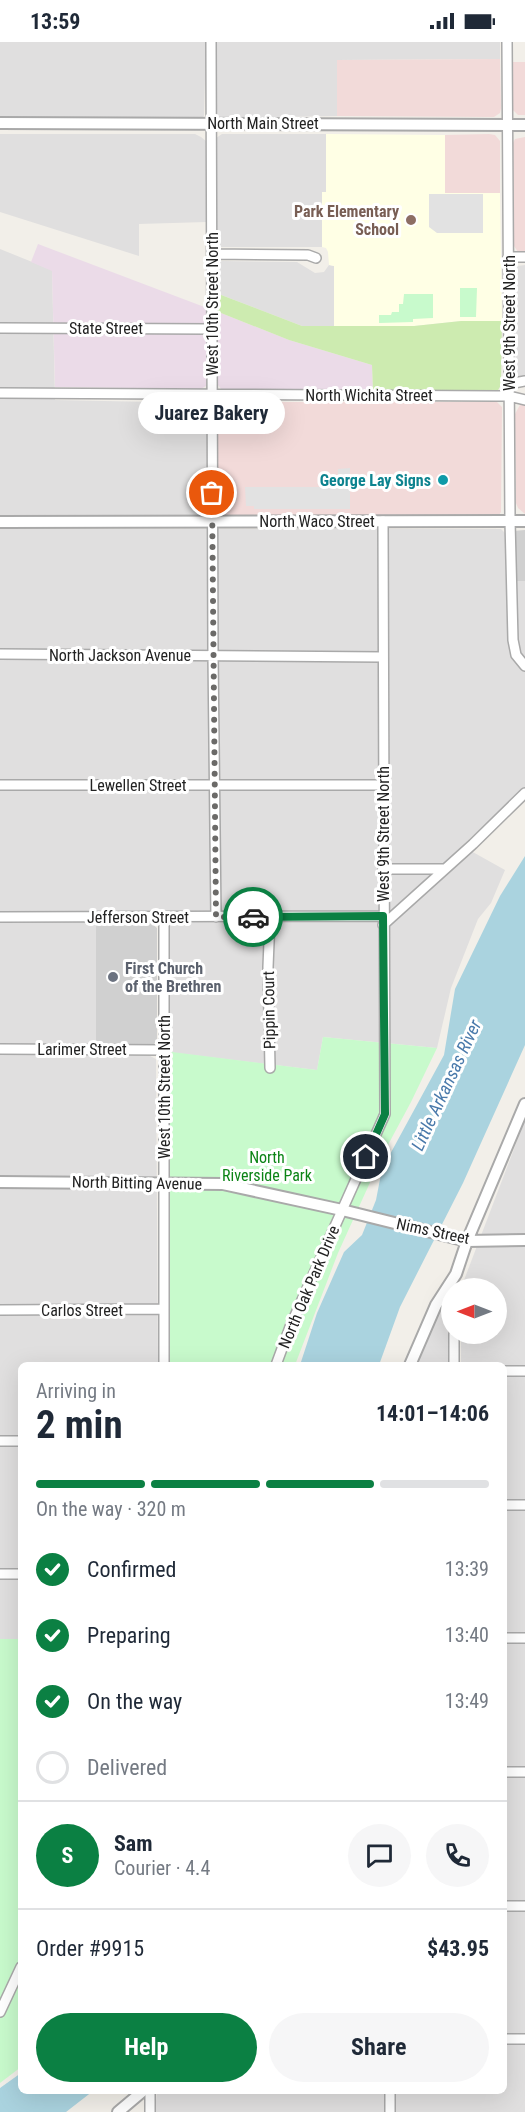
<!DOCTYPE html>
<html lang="en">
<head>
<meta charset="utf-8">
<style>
  body { margin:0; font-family:"Roboto Condensed",sans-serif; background:#f6f6f7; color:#1f2937; height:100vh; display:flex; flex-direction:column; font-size:22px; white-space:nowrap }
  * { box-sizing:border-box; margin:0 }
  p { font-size:20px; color:#747a83 }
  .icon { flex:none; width:33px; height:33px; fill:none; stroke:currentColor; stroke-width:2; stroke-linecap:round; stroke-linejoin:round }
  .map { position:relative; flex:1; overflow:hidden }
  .details { position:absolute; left:18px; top:1320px; width:489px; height:732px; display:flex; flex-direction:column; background:#fff; border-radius:9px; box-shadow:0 6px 24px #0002 }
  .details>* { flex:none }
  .needle { width:39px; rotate:270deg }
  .fabs { position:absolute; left:441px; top:1236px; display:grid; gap:12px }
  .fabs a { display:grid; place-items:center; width:66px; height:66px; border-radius:50%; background:#fff; box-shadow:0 6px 24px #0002; font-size:30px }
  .pin { position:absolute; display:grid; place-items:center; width:51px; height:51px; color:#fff; margin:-26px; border:3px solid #fff; border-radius:50%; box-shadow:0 2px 6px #0007 }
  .courier { position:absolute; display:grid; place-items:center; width:60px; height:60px; margin:-30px; border:4px solid #0b8043; border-radius:50%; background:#fff; color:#222; box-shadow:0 2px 8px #0007 }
  .bubble { position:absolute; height:42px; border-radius:21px; background:#fff; box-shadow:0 6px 24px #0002; font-size:20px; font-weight:700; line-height:42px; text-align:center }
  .overview em { font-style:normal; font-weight:700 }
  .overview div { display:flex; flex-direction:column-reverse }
  .overview { display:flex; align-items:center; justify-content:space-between; height:102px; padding:0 18px }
  h1 { font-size:39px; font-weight:700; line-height:45px }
  .bar { display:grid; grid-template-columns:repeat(4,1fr); gap:9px 6px; align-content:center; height:72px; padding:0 18px }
  .bar i { height:8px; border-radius:4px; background:#e0e1e3 }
  .bar .current { background:#0b8043 }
  .bar p { grid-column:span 4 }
  .line { display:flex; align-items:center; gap:15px; padding:0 18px; border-top:2px solid #e0e1e3 }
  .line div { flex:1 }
  .round { display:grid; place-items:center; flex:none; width:63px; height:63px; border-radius:32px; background:#f6f6f7 }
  ol { padding:0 18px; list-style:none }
  li { display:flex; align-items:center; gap:18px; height:66px }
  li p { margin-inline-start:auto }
  li .icon { padding:6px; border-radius:50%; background:#0b8043; color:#fff; stroke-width:4 }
  li:last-child { color:#747a83 }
  li i { width:33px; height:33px; border:3px solid #e0e1e3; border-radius:50% }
  .action { display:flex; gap:12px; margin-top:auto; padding:12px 18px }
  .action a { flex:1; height:69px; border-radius:36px; background:#0b8043; color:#fff; font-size:24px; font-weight:700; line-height:69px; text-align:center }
  .action a+a { background:#f6f6f7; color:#1f2937 }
  .status { display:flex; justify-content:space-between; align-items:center; height:42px; padding:0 30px; background:#fff; direction:ltr }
  .status svg { height:16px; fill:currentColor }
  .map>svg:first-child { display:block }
  .residential { fill:#e0dfdf }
  .commercial { fill:#f2dad9 }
  .industrial { fill:#ebdbe8 }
  .education { fill:#ffffe5 }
  .religious { fill:#d0d0d0 }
  .grass { fill:#cdebb0 }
  .park { fill:#c8facc }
  .parking { fill:#e2e2e2 }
  .water { fill:#aad3df }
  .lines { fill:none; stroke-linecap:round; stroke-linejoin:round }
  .minor-casing { stroke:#a9a9a9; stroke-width:12 }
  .tertiary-casing { stroke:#a9a9a9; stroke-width:14 }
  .minor { stroke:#fff; stroke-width:9 }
  .tertiary { stroke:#fff; stroke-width:10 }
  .done { stroke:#6b6a68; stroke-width:6; stroke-dasharray:0 10.8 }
  .route { stroke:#0b8043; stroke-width:8 }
  .education-dot { fill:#8d6e63; stroke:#fff; stroke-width:2 }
  .culture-dot { fill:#0f9aa8; stroke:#fff; stroke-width:2 }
  .worship-dot { fill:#6b7280; stroke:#fff; stroke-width:2 }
  .labels { text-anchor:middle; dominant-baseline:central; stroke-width:6; stroke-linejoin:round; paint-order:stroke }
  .street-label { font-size:16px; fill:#222; stroke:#fff }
  .education-label { font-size:16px; font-weight:bold; fill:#785e54; stroke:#fff; text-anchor:end }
  .culture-label { font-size:16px; font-weight:bold; fill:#0d838f; stroke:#fff; text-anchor:end }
  .worship-label { font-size:16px; font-weight:bold; fill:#5b616d; stroke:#fff; text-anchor:start }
  .park-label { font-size:16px; fill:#0c8416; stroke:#fff }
  .water-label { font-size:18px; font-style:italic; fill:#4a7aab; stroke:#fff }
</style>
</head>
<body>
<div class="status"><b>13:59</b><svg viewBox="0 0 49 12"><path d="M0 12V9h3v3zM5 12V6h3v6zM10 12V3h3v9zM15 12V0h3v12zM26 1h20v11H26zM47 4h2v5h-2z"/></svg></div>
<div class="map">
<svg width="525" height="2070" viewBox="0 0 525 2070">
  <rect width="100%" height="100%" fill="#f2efe9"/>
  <path class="residential" d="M0,0H206L204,74L201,76H0Z
    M215,0H500V17L337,18V74L219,76L215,71Z
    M0,92H195L201,95L206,99V180L139,182V214L0,170Z
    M222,92H326V150L322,151V205H220L217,199L216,96Z
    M0,207L52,228L55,358L203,361L207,362V467L202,474H0Z
    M222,219L297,220L315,231L324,230L329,223L334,224V284H302L216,251V223Z
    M525,223V336H519L515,329V227L517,224Z
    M0,487H501L506,492V538L525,539V745L462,804L505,828L491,861L478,877L451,946L437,1006L323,995L317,1028L168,1010L167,870L96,871V1013L150,1014L156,1017L158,1323H21V1597H0Z
    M525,1078V2070H155L157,2049H504V1323H461V1292H496V1246H461Z
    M444,1264L448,1268V1323H417L440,1266Z"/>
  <path class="commercial" d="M500,17L501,66L500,71L494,75L337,74V18Z
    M512,20H525V73H518L512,67Z
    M489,92L495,93L500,99V151H445V93Z
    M525,95V210H518L514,204L513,101L515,97Z
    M225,360H497L502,365L501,470L499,473L495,474L223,475L219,472L218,467L217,366L219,361Z
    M521,361H525V472L518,466L516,461L515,372Z"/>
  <path class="industrial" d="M38,202L207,266L206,344L201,347L55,345L52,229L31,220Z
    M216,269L289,298L372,323L373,349L222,348L218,343Z"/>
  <path class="education" d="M326,92L445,93V151H500L502,279H461L414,284H334V224L329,223L328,210L326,206L322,205V150H326Z"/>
  <path class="religious" d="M525,488V539H512L513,489Z
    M96,881H151L157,886V998L154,1002L96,1003Z"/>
  <path class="grass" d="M216,251L302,284H414L461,279H502L501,343L497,350L373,349L372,323L289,298L216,269Z"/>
  <path class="park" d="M460,246H477L476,275H460Z
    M404,252H433V276L413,277V280L379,281V273H391L392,270H399V262H403Z
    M323,995L437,1006L411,1060L382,1114L338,1211L295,1323H166L164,1009L317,1028Z
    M0,1597H21V2025L0,2041Z"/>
  <path class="parking" d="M429,152H483V191H437L429,185Z
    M350,426V467H254V464H246L245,445H337L338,427Z"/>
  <path class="water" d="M525,814V1003L463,1141L400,1265L379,1323H300L317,1271L344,1210L362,1193L376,1158L382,1127L444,1013L455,947L500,854Z
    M21,2031V2049H93L66,2070H0V2046Z"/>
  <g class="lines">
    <defs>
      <path id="minor" d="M211,0L213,613L216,875
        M507,0L510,479L513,598L516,613L525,624
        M212,212L308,213L316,216
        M508,215H525
        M0,286L212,287
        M509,342L525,339
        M0,351L496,354H509L525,358
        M0,612L383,615
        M0,743H383
        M383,827H445
        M0,875L383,874
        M164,875V1323
        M270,875L268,925L270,1026
        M383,883L473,802L525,751
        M0,1007L164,1008
        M0,1268L164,1267
        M276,1323L290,1285L385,1072L383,479
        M454,1323V1292
        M504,1329H525
        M0,1399H21
        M504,1463H525
        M0,1532H21
        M504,1596H525
        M504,1730H525
        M504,1864H525
        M0,1970L21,1925
        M504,1997H525
        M150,2049V2070
        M390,2070V2049"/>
      <path id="tertiary" d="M0,81L525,83
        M0,480L525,479
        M0,1140L223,1142L342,1168L467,1199L525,1198
        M410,1323L436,1263L456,1232L467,1199L525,1062
        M118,2070L143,2049"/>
    </defs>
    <use href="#minor" class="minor-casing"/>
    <use href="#tertiary" class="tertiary-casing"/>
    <use href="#minor" class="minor"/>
    <use href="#tertiary" class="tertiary"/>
  </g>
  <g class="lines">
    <path class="done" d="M212,451L216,875H253"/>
    <path class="route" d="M253,875L383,874L385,1072L366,1115"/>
  </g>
  <circle class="education-dot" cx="411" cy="178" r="6"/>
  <circle class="culture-dot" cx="443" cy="438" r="6"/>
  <circle class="worship-dot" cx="113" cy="935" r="6"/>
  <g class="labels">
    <g class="street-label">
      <text x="263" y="81">North Main Street</text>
      <text transform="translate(212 262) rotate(-90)">West 10th Street North</text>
      <text transform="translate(509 281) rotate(-90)">West 9th Street North</text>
      <text x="106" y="286">State Street</text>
      <text x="369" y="353">North Wichita Street</text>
      <text x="317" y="479">North Waco Street</text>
      <text x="120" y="613">North Jackson Avenue</text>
      <text x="138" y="743">Lewellen Street</text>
      <text transform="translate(383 792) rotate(-90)">West 9th Street North</text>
      <text x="138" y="875">Jefferson Street</text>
      <text transform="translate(269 968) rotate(-91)">Pippin Court</text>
      <text x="82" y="1007">Larimer Street</text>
      <text transform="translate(164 1045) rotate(-90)">West 10th Street North</text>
      <text transform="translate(137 1141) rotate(1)">North Bitting Avenue</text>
      <text transform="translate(433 1189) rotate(12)">Nims Street</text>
      <text transform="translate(309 1245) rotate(-67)">North Oak Park Drive</text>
      <text x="82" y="1268">Carlos Street</text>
    </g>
    <g class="education-label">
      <text x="399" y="169">Park Elementary<tspan x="399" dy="18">School</tspan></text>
    </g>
    <g class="culture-label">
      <text x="431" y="438">George Lay Signs</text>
    </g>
    <g class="worship-label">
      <text x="125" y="926">First Church<tspan x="125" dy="18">of the Brethren</tspan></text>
    </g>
    <g class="park-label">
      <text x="267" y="1115">North<tspan x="267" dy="18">Riverside Park</tspan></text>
    </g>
    <g class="water-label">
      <text transform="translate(446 1043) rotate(-65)">Little Arkansas River</text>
    </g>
  </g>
</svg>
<div class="fabs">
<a><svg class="needle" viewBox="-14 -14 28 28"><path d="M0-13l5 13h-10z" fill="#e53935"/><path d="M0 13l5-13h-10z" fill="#747a83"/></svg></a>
</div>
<div class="pin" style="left:212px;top:451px;background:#ea580c"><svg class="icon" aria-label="bag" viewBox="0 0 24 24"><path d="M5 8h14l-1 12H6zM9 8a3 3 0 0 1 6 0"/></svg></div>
<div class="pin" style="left:366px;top:1115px;background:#1f2937"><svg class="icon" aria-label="home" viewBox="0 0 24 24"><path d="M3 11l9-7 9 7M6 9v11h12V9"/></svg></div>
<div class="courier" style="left:253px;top:875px"><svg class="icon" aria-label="car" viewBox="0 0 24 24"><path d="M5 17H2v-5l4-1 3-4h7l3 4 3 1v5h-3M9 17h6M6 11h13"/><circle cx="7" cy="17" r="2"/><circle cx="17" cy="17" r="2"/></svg></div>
<div class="bubble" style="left:138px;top:350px;width:147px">Juarez Bakery</div>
<section class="details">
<div class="overview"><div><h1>2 min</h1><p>Arriving in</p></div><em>14:01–14:06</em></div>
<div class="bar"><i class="current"></i><i class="current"></i><i class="current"></i><i></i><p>On the way · 320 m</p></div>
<ol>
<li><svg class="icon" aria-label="check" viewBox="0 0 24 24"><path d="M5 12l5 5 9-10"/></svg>Confirmed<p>13:39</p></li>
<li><svg class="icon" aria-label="check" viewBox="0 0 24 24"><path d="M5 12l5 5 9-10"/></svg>Preparing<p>13:40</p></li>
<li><svg class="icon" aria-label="check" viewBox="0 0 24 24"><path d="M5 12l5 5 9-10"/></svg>On the way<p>13:49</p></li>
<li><i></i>Delivered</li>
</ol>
<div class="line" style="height:108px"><b class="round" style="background:#0b8043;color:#fff">S</b><div><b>Sam</b><p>Courier · 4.4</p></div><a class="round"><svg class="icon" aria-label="chat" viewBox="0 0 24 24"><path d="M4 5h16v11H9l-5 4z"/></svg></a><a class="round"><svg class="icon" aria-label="phone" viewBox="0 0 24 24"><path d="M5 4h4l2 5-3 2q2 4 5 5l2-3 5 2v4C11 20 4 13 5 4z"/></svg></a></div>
<div class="line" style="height:78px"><div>Order #9915</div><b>$43.95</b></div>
<div class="action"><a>Help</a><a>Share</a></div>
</section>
</div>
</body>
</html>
